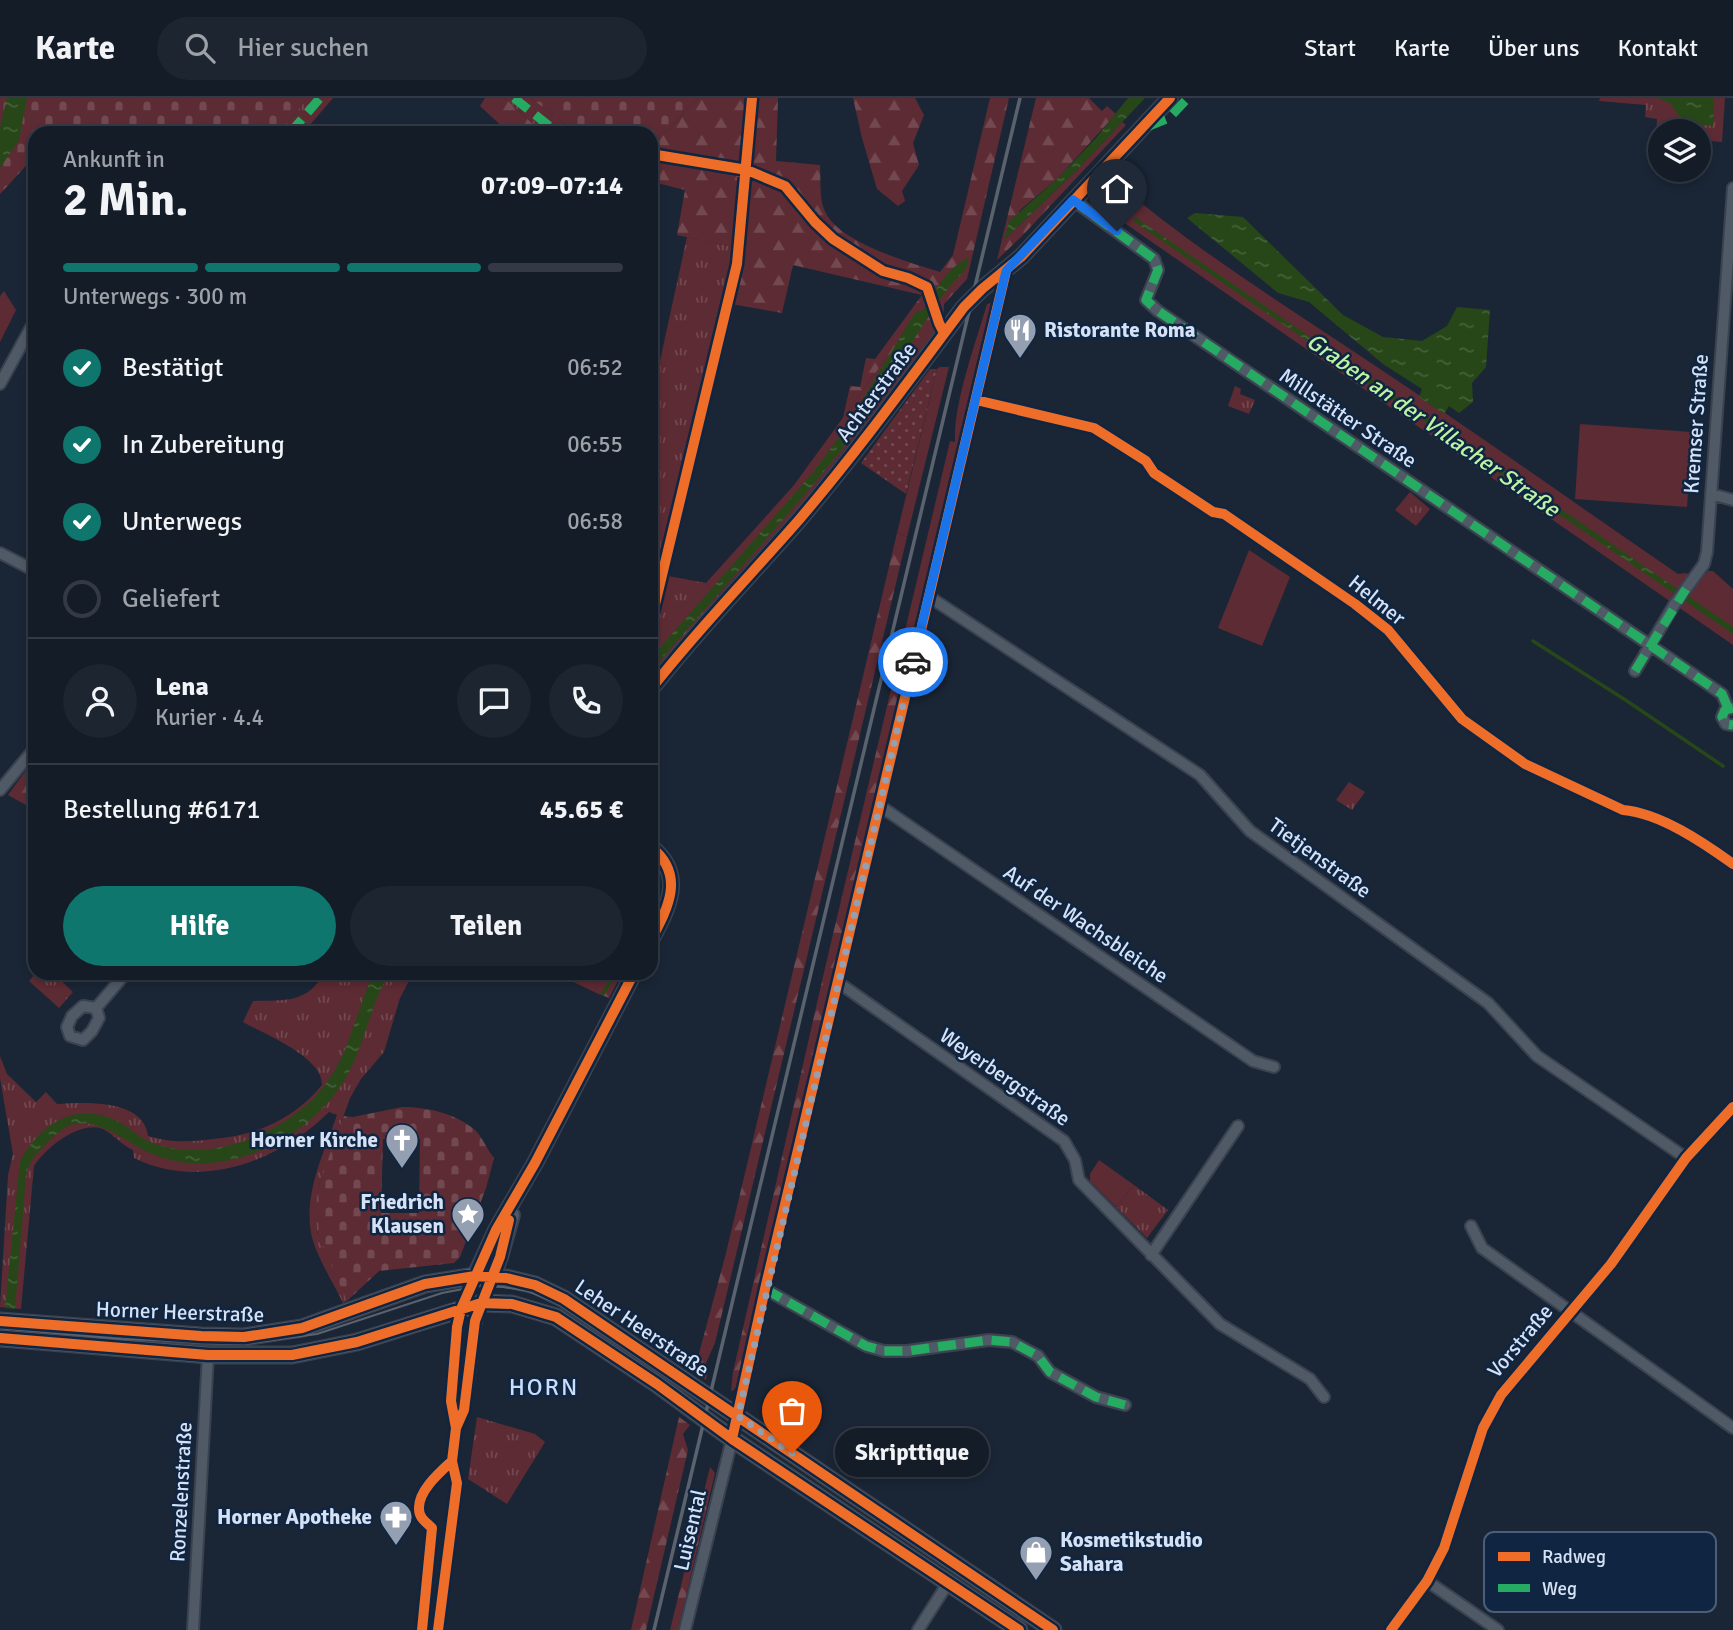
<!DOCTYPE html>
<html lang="de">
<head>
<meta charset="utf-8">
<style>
  body { margin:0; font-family:Signika,sans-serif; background:#1d2530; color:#f1f3f6; height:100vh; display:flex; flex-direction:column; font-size:26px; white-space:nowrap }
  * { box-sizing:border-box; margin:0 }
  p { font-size:23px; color:#9da1a8 }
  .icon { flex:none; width:38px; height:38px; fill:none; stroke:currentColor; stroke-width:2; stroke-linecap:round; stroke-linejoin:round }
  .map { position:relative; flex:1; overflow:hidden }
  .sheet { position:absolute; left:28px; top:28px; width:630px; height:854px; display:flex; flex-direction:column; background:#141c28; border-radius:21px; box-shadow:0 4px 10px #0003,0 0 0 2px #333a45 }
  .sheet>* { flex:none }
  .controls { position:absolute; left:1648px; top:21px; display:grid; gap:14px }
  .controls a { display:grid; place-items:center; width:63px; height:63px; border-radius:50%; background:#141c28; box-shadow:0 4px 10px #0003,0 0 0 2px #333a45; font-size:35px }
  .pin { position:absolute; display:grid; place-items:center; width:60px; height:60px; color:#fff; margin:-72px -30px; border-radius:50% 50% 50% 0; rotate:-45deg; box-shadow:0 0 7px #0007 }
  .pin .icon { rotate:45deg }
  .courier { position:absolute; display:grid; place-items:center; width:70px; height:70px; margin:-35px; border:5px solid #1a73e8; border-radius:50%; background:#fff; color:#222; box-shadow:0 2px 9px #0007 }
  .bubble { position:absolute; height:49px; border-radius:24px; background:#141c28; box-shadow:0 4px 10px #0003,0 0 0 2px #333a45; font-size:23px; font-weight:700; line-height:49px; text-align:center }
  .headline em { font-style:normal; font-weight:700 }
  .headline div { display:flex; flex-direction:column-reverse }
  .headline { display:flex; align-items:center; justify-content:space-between; height:119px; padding:0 35px }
  h1 { font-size:46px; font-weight:700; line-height:52px }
  .bar { display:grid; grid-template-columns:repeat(4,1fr); gap:10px 7px; align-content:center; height:84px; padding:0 35px }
  .bar i { height:9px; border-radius:5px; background:#333a45 }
  .bar .on { background:#0f766e }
  .bar p { grid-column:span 4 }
  .line { display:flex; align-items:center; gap:18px; padding:0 35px; border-top:2px solid #333a45 }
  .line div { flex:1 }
  .round { display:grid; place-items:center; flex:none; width:74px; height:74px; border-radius:37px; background:#1d2530 }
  ol { padding:0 35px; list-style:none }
  li { display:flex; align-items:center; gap:21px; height:77px }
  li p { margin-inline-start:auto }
  li .icon { padding:7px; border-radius:50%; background:#0f766e; color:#fff; stroke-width:4 }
  li:last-child { color:#9da1a8 }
  li i { width:38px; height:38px; border:4px solid #333a45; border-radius:50% }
  .action { display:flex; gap:14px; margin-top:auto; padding:14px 35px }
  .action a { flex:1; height:80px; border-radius:42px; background:#0f766e; color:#fff; font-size:28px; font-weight:700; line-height:80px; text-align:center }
  .action a+a { background:#1d2530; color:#f1f3f6 }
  header { display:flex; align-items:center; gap:42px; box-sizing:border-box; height:98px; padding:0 35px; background:#141c28; border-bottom:2px solid #333a45 }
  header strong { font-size:33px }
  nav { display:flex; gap:38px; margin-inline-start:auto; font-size:24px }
  .search { width:490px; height:63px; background:#1d2530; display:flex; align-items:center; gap:18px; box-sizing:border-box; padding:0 24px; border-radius:38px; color:#9da1a8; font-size:26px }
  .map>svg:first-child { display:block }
  .grass { fill:#5d2b33 }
  .forest { fill:url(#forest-firs) }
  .cemetery { fill:url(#cemetery-stones); fill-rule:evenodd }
  .park { fill:url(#park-tufts) }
  .garden { fill:url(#garden-dots) }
  .water { fill:url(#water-ripples) }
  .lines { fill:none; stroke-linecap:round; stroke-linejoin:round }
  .stream { stroke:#274718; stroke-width:3.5 }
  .minor-casing { stroke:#3a4250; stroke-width:14 }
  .tertiary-casing { stroke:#3a4250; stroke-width:18 }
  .secondary-casing { stroke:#3a4250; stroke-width:19 }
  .minor { stroke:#505a66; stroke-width:10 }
  .tertiary { stroke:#505a66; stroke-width:14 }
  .secondary { stroke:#586270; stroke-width:16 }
  .tram { stroke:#5a626e; stroke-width:2 }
  .rail { stroke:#5a626e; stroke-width:3.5 }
  .quiet { stroke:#26ab63; stroke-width:9; stroke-dasharray:18 9; stroke-linecap:butt }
  .cycleway-casing { stroke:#0f2541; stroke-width:15 }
  .cycleway { stroke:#ee6e29; stroke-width:10 }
  .done { stroke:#94a0b2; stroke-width:7; stroke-dasharray:0 12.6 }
  .route { stroke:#1a73e8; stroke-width:9 }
  .labels { text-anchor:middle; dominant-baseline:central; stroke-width:5; stroke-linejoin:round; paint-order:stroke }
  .poi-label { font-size:21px; font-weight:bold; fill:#d5e2f5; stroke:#0f2541; text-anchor:end }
  .street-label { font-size:21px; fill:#d5e2f5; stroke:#0f2541 }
  .water-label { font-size:23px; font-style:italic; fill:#bdf4a4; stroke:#0f2541 }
  .quarter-label { font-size:24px; letter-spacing:2px; fill:#c8defc; stroke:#0f2541 }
  .key { fill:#0f2541; stroke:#4a5e77; stroke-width:2 }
  .key-label { font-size:19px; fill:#d5e2f5 }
</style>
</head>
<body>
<header>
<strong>Karte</strong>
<div class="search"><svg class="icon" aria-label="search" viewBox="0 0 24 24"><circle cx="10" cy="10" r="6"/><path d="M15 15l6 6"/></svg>Hier suchen</div>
<nav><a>Start</a><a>Karte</a><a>Über uns</a><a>Kontakt</a></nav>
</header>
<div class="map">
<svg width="1733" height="1532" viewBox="0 0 1733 1532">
  <defs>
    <pattern id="forest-firs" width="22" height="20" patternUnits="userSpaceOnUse" patternTransform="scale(1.75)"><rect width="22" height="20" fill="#5d2b33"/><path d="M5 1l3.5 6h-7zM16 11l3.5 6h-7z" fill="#734951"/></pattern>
    <pattern id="cemetery-stones" width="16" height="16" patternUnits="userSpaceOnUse" patternTransform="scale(1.75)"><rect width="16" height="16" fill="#5d2b33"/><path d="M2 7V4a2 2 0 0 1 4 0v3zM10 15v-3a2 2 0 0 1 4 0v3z" fill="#734951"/></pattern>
    <pattern id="park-tufts" width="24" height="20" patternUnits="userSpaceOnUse" patternTransform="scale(1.75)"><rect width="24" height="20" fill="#5d2b33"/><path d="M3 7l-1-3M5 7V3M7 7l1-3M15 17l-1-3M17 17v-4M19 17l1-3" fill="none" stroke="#734951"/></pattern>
    <pattern id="garden-dots" width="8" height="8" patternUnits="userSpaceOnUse" patternTransform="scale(1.75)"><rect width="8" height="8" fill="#5d2b33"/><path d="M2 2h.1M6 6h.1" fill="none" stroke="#734951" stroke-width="1.8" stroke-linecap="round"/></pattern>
    <pattern id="water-ripples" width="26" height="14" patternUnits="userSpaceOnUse" patternTransform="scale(1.75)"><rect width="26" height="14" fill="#274718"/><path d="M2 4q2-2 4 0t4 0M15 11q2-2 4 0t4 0" fill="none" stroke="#45613a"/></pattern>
  </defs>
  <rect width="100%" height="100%" fill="#1a2636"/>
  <path class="grass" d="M1113,82C1195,152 1288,209 1377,269C1478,336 1577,407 1678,476L1686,475L1700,482L1708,473H1713L1733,491V547L1100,108L1096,101Z
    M4,193L16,212L0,244V198Z
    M991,202H995L904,586L893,583L950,343L955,344C953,306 976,244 987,206L991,205Z
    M919,257L800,408L719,497L706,485L794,387L887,259Z
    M940,269H949L907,439L897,435L937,271Z
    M1580,326L1692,334L1687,409L1575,401Z
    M1249,452L1290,479L1262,548L1218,530Z
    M555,875H604L594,894Z
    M1099,1062L1134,1087L1116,1109L1090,1083V1076Z"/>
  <path class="forest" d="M485,0H505L543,35H509L480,8Z
    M698,0H778L776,63L820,67C821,81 819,99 824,111C836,144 908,164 940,174L953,157L990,0H1009L967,181L944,206L943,225L919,257L887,259L843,320L850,288L860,289L866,260L875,261L922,197L793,167L782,215L731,206L742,151L677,137L685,92L657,85L665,51L652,48Z
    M853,0H915L924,17L913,45L919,67L902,93L905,103L898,108L877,91L862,40Z
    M1036,0H1089L1102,13L1107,8L1116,16L1057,81L1020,112L1006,140L1077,72L1122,24L1126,27L1024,136L997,162Z
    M897,435L907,439L715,1245L706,1265L708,1273L706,1282L694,1274L726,1155Z
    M893,583L904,586L740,1283L734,1292L731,1293L733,1274L825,870Z
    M35,660V712L8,697Z
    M651,766C661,787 662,801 651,822Z
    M604,875H622L609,900L594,894Z
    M679,1319L690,1327L683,1336L688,1352L646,1532H631Z
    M710,1369L715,1375L678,1532H670Z"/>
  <path class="cemetery" d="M0,0H308L279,35H70L62,28L56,35H35V58L0,96Z
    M530,0H698L652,48L651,35L576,34Z
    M402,1009C427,1009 455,1015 475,1032C482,1039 487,1051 494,1060L486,1090L460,1159L454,1165L379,1173L347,1203C338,1184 321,1153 317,1133C310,1094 330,1053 344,1018L353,1019ZM383,1041H420L419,1115H381Z"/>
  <path class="park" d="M308,0H333L303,35H279Z
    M505,0H530L576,34L581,35H543Z
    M1600,0H1725L1722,44L1699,42V33H1661V38H1656L1657,21L1645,19L1646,7L1599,3Z
    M651,48L665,51L657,85L651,83Z
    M687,139L742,151L731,206H735L668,478L706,485L719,497L651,578V304Z
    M1235,288L1241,291L1240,296L1255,302L1249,316L1228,308Z
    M1410,394L1430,411L1416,428L1395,412Z
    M1349,684L1365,694L1352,712L1336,702Z
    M36,875H53L73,894L59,910L29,883Z
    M324,875H413L400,900L384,954L361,981L350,1000L319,1087L316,1107L317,1134L347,1203L343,1205C333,1184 315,1156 311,1135C304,1094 324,1055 337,1017L329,1014C280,1063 200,1093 134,1060L133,1052C121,1047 111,1033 100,1030C76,1025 46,1050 34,1068L21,1211L0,1209L8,1077L13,1056L0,980V958L7,976L36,1004L46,994L57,1006C85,1004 144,1001 148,1038C171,1045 190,1044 213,1041C257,1037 293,1022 322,987C323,959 264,936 243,924L253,903C284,902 307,906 324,875Z
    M1134,1087L1168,1112L1147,1140L1116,1109Z
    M477,1319L535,1336L545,1344L507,1406L468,1381Z"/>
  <path class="garden" d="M930,271H937L906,396L861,365Z"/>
  <path class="water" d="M7,0H27L19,42L0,70V29Z
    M1128,0H1145L1077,72L1004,142L1009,123L1057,81L1096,40Z
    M1657,0H1714L1713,28L1684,25L1670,5Z
    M1195,115L1243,119L1343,217L1383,239L1422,243L1447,228L1457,209L1490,212L1486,269L1472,285L1473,304L1459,315L1449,308L1444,316L1419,299L1422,291L1383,266L1309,204L1278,195L1187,120Z
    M1135,119L1733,529V536L1133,123Z
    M969,159L966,171L950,188L937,205L864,320L842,351L812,388L651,573V560L815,372L846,329L916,213H922C938,191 943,173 969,159Z
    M374,875H390C373,901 368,931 356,959C344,989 323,1014 296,1033C265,1055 219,1071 180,1064C170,1062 159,1059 150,1055C125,1044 95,1015 66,1029C60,1032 55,1038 50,1042C38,1053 30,1061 26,1077L15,1211L5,1210L20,1063C41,1026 74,1003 117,1023C128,1028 137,1038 148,1043C206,1069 289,1035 325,987C350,955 356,911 374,875Z"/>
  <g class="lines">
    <path class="stream" d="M1533,543L1627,603L1723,668
      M651,785L653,791L651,804
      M603,896L615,875"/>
    <defs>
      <path id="minor" d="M1073,102L1154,161L1158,172L1146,202L1158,213L1722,596L1728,610
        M0,286L35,222
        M976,302L1094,330L1146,363L1154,375L1213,414L1224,416L1355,506L1388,532L1462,621L1525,666L1623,712C1660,715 1704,745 1733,766
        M1711,396L1733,402
        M0,455L35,473
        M928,498L1200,677L1250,733L1488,905L1537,958L1686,1060
        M1635,573L1674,507L1704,466L1707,454L1733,90
        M1733,610L1725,612L1722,619L1726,626L1733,627
        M0,692L35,650
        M880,708L1253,963L1274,969
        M839,885L1064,1043L1075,1062L1079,1082L1220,1226L1310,1281L1324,1299
        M83,908L96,910L99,920L92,933L83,942L70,938L67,929L72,918Z
        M96,910L126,875
        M1471,1128L1482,1150L1733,1330
        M1151,1157L1238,1028
        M765,1191L866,1248L884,1253H907L989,1242L1012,1244L1038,1258L1050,1274L1096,1299L1125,1307
        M456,1330C474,1291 467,1245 481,1205
        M1427,1483L1498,1532
        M193,1532L208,1257
        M438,1532L457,1385L452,1363L456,1330L451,1303L457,1229L461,1211
        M685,1532L736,1325L765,1191L1006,173
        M918,1532L948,1485
        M1391,1532L1427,1483L1444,1450L1483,1330L1501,1297L1611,1166L1686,1060L1733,1009"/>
      <path id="tertiary" d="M651,591C697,532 749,479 798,423C857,354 910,281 964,209L982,191L1021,159L1170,0
        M651,749C686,777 668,810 651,842
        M475,1178L496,1132L535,1065L634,875
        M492,1179L500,1159L512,1117"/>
      <path id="secondary" d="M0,1223L201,1238L244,1239L302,1230L425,1186L475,1178L506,1180L535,1187L564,1201L1053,1532
        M0,1240L208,1257H292L357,1244L481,1205L512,1206L556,1219L657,1286L732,1341L1019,1532"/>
    </defs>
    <use href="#minor" class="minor-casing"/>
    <use href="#tertiary" class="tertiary-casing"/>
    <use href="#secondary" class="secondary-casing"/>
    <use href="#minor" class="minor"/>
    <use href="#tertiary" class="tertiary"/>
    <use href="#secondary" class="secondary"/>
    <path class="tram" d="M0,1230L121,1241L250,1245L317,1236L442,1195L479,1188L503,1189L528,1193L557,1205L588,1224L1041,1532"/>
    <path class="rail" d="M654,1532L1020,0"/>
    <path class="quiet" d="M514,0L558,35
      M1149,28L1169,20L1188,0
      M290,35L320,0
      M1073,102L1154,161L1158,172L1146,202L1158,213L1722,596L1728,610
      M1635,573L1686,491
      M1733,610L1725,612L1722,619L1726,626L1733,627
      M765,1191L866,1248L884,1253H907L989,1242L1012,1244L1038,1258L1050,1274L1096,1299L1125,1307"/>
    <defs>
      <path id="cycleway" d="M651,56L747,72L785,88L815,124L833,141L883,173L908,180L927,189L939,225L944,235
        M976,302L1094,330L1146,363L1154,375L1213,414L1224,416L1355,506L1388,532L1462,621L1525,666L1623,712C1660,715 1704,745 1733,766
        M651,523L737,166L752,0
        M651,591C697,532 749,479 798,423C857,354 910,281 964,209L982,191L1021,159L1170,0
        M651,749C686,777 668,810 651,842
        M0,1223L201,1238L244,1239L302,1230L425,1186L475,1178L506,1180L535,1187L564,1201L1053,1532
        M0,1240L208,1257H292L357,1244L481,1205L512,1206L556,1219L657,1286L732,1341L1019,1532
        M456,1330L464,1312L475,1223L500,1159L509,1122
        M732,1341L765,1191L1006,173
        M422,1532L432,1430C426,1424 419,1420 419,1411C418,1393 440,1374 452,1363
        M438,1532L457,1385L452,1363L456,1330L451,1303L457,1229L461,1211L496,1132L535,1065L634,875
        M1391,1532L1427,1483L1444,1450L1483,1330L1501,1297L1611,1166L1686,1060L1733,1009"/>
    </defs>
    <use href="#cycleway" class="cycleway-casing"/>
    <use href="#cycleway" class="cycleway"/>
  </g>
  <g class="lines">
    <path class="done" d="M792,1355L738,1318L913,564"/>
    <path class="route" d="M913,564L1006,173L1073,102L1117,133"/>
  </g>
  <defs>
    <symbol id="restaurant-pin" viewBox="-11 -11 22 30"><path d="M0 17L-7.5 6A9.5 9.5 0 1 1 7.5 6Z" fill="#94a0b2" stroke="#0f2541"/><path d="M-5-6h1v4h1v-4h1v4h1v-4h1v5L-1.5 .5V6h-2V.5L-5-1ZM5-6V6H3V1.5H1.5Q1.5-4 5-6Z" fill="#fff"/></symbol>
    <symbol id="church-pin" viewBox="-11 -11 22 30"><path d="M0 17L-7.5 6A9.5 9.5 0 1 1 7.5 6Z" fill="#94a0b2" stroke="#0f2541"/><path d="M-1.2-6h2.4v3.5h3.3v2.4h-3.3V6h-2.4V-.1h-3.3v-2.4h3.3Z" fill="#fff"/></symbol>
    <symbol id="sight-pin" viewBox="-11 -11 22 30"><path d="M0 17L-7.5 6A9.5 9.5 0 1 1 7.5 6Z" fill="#94a0b2" stroke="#0f2541"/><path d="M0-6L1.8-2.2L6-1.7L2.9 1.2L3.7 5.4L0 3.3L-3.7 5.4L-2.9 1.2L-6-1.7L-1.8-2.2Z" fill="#fff"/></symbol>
    <symbol id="pharmacy-pin" viewBox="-11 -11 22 30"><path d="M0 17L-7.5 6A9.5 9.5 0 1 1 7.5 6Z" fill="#94a0b2" stroke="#0f2541"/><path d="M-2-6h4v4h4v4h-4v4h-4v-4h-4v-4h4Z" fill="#fff"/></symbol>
    <symbol id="shop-pin" viewBox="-11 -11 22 30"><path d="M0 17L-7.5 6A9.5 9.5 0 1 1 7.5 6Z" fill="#94a0b2" stroke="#0f2541"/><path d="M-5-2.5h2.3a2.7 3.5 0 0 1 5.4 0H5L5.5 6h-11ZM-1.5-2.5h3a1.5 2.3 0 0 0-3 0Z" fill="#fff"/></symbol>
  </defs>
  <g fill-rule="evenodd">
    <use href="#restaurant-pin" x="1001" y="213" width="38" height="52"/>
    <use href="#church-pin" x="383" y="1023" width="38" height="52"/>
    <use href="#sight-pin" x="449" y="1097" width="38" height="52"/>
    <use href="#pharmacy-pin" x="377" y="1400" width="38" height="52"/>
    <use href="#shop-pin" x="1017" y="1435" width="38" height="52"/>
  </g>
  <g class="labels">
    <g class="poi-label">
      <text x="1044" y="232" text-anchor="start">Ristorante Roma</text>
      <text x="378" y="1042">Horner Kirche</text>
      <text x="444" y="1104">Friedrich<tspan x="444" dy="24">Klausen</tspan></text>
      <text x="372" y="1419">Horner Apotheke</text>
      <text x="1060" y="1442" text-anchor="start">Kosmetikstudio<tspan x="1060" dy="24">Sahara</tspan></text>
    </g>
    <g class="street-label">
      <text transform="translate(876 294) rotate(-53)">Achterstraße</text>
      <text transform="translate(1348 320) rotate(34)">Millstätter Straße</text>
      <text transform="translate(1696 326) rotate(-86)">Kremser Straße</text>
      <text transform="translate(1377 502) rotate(39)">Helmer</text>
      <text transform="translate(1320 760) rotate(36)">Tietjenstraße</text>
      <text transform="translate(1086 826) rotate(34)">Auf der Wachsbleiche</text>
      <text transform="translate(1005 979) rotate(35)">Weyerbergstraße</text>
      <text transform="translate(180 1214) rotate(2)">Horner Heerstraße</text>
      <text transform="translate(642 1230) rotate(34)">Leher Heerstraße</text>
      <text transform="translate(1520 1243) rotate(-50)">Vorstraße</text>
      <text transform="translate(181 1394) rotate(-87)">Ronzelenstraße</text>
      <text transform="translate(690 1432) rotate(-77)">Luisental</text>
    </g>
    <g class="water-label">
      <text transform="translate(1433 327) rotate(35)">Graben an der Villacher Straße</text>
    </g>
    <g class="quarter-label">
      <text x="544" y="1289">HORN</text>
    </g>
  </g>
  <rect x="1484" y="1434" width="232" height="80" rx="10" class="key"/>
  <rect x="1498" y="1454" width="32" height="9" fill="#ee6e29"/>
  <rect x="1498" y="1486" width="32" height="8" fill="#26ab63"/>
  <g class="key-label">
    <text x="1542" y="1465">Radweg</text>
    <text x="1542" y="1497">Weg</text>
  </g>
</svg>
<div class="controls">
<a><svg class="icon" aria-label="layers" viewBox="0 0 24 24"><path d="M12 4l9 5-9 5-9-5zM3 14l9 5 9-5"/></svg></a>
</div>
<div class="pin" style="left:792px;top:1355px;background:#ea580c"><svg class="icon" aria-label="bag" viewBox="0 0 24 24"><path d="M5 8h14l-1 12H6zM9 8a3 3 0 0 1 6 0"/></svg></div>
<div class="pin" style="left:1117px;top:133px;background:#1f2937"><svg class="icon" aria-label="home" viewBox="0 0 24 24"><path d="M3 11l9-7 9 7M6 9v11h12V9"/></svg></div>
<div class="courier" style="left:913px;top:564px"><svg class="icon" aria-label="car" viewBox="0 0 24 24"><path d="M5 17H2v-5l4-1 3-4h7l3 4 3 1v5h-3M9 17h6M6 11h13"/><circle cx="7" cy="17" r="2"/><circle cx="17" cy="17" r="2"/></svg></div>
<div class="bubble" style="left:835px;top:1330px;width:154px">Skripttique</div>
<section class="sheet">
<div class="headline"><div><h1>2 Min.</h1><p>Ankunft in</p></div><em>07:09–07:14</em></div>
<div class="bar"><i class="on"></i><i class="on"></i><i class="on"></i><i></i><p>Unterwegs · 300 m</p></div>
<ol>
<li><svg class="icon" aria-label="check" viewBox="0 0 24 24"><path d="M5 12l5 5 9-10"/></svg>Bestätigt<p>06:52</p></li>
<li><svg class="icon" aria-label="check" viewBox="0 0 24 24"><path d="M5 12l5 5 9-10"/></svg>In Zubereitung<p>06:55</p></li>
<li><svg class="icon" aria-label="check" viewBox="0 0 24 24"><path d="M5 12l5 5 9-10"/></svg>Unterwegs<p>06:58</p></li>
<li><i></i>Geliefert</li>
</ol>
<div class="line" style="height:126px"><a class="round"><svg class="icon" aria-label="person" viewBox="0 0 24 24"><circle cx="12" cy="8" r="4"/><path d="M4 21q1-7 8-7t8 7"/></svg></a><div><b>Lena</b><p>Kurier · 4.4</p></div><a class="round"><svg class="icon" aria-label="chat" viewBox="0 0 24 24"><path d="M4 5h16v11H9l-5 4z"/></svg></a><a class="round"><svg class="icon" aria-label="phone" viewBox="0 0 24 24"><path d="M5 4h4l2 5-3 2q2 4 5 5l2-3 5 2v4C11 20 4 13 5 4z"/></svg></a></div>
<div class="line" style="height:91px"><div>Bestellung #6171</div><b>45.65 €</b></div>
<div class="action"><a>Hilfe</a><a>Teilen</a></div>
</section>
</div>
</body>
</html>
